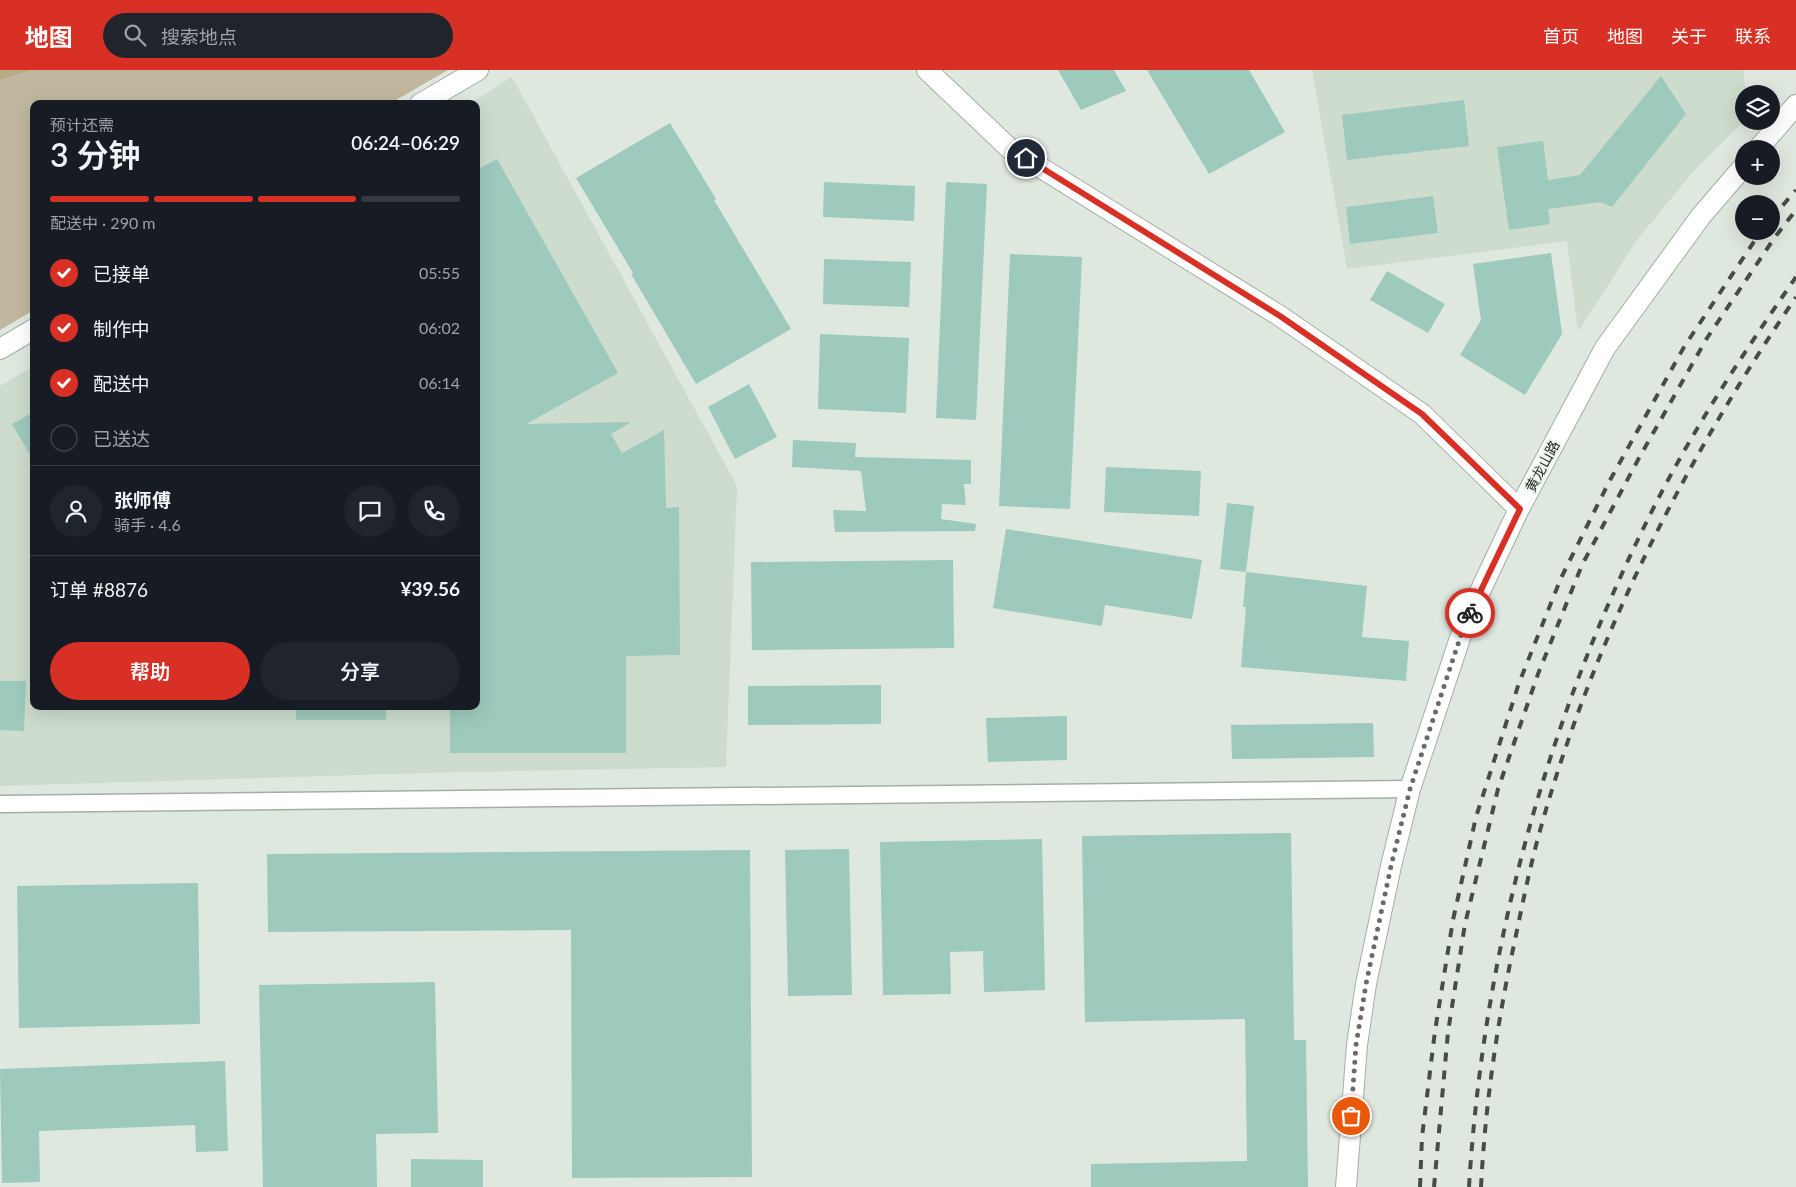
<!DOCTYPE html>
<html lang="zh">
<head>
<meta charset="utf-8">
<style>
  body { margin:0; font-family:Lato,"Noto Sans SC",sans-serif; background:#20242c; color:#f1f3f6; height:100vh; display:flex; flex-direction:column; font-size:19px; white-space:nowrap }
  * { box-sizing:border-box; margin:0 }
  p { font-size:16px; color:#9ea1a6 }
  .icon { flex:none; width:28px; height:28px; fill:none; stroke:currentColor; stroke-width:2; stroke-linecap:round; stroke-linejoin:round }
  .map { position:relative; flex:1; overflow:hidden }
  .side { position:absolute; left:30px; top:30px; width:450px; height:610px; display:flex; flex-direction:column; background:#171b24; border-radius:10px; box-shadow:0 5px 20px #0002 }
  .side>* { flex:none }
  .tools { position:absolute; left:1735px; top:15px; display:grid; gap:10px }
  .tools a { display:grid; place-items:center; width:45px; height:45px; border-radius:50%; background:#171b24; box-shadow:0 5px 20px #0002; font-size:25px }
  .pin { position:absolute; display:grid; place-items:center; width:42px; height:42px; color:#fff; margin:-21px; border:2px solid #fff; border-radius:50%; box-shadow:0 1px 5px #0007 }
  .courier { position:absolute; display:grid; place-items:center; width:50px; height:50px; margin:-25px; border:4px solid #d93025; border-radius:50%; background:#fff; color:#222; box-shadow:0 1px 6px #0007 }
  .overview em { font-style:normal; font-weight:600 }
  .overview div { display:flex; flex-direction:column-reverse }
  .overview { display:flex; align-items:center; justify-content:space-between; height:85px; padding:0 20px }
  h1 { font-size:32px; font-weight:600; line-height:38px }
  .bar { display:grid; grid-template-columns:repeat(4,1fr); gap:8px 5px; align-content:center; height:60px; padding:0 20px }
  .bar i { height:6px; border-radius:4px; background:#363941 }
  .bar .current { background:#d93025 }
  .bar p { grid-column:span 4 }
  .line { display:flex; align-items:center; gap:12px; padding:0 20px; border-top:1px solid #363941 }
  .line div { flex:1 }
  .round { display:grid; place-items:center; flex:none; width:52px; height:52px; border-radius:26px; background:#20242c }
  ol { padding:0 20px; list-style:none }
  li { display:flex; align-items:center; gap:15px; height:55px }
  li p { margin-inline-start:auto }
  li .icon { padding:5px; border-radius:50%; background:#d93025; color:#fff; stroke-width:4 }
  li:last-child { color:#9ea1a6 }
  li i { width:28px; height:28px; border:2px solid #363941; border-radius:50% }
  .button { display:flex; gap:10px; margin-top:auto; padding:10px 20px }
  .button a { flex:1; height:58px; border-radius:30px; background:#d93025; color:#fff; font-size:20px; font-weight:600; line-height:58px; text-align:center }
  .button a+a { background:#20242c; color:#f1f3f6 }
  header { display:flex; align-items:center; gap:30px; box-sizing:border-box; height:70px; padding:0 25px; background:#d93025; color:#fff }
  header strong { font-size:24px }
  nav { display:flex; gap:28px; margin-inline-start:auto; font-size:18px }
  .search { width:350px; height:45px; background:#20242c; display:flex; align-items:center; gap:12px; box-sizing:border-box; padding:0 18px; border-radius:28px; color:#9ea1a6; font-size:19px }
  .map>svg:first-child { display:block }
  .built { fill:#cddccd }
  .green { fill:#c1b79e }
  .forest { fill:#b8aa87 }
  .building { fill:#9dcabc }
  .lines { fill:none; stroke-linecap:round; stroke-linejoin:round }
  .minor-casing { stroke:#a5aea5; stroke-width:19 }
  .tertiary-casing { stroke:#a5aea5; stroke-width:22 }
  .minor { stroke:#fff; stroke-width:16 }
  .tertiary { stroke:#fff; stroke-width:20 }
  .rail { stroke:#484c48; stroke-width:4; stroke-dasharray:9 9; stroke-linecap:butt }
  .done { stroke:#676c67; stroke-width:5; stroke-dasharray:0 9 }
  .route { stroke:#d93025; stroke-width:6 }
  .labels { text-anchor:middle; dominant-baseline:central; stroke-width:4.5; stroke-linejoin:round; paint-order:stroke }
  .street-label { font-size:14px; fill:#272a27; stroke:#edf6ed }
</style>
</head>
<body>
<header>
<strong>地图</strong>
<div class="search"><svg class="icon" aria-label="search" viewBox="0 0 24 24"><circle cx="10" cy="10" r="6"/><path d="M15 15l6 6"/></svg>搜索地点</div>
<nav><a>首页</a><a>地图</a><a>关于</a><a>联系</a></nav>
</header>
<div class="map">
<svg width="1796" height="1117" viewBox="0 0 1796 1117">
  <rect width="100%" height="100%" fill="#dfe8df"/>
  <path class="built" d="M1312,0H1743L1746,24H1744V51L1692,103L1637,170L1578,262L1567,171L1347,199Z
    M512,7L737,416L726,697L425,703L0,716V316L34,296V636H476V34H469Z"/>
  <path class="green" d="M0,0H448L389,34H34V240L0,260Z"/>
  <path class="forest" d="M0,0H31L0,10Z"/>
  <path class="building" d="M1058,0H1114L1126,21L1081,40Z
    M1147,0H1249L1285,62L1209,104Z
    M1661,6L1686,44L1612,137L1600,132L1548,139L1550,154L1509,160L1497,77L1543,71L1548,110L1580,105Z
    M1464,30L1469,76L1347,90L1342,45Z
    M670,53L716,129L714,130L791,259L696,314L631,204L633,203L576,108Z
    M497,89L618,303L526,354L631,352L611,364L622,383L664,360L666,438L679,437L680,585L626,586V683H450V636H476V100Z
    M824,112L915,116L914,151L823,147Z
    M946,112L987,114L976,350L936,348Z
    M1433,126L1438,163L1350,174L1346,137Z
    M1551,183L1562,264L1525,325L1460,285L1481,250L1473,194Z
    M1010,184L1082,187L1070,439L999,436Z
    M824,189L911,192L909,237L823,234Z
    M1387,201L1445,234L1428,263L1370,230Z
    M820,264L909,268L906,343L818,339Z
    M749,314L777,367L735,389L708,337Z
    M34,342V391L12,354Z
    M793,370L856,373L855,387L971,390V414H964L966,435L942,434L941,449L976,454L975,461L835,462L833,440L866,441L861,401L792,397Z
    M1106,397L1201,401L1199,446L1104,442Z
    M1227,433L1254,436L1246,502L1220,499Z
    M1006,459L1202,490L1192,549L1105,535L1102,556L993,538Z
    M953,490L954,578L752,580L751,492Z
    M1246,502L1367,516L1362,567L1409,571L1406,611L1241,597L1246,537H1243Z
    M0,611H26L24,661L0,660Z
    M881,615V654L748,655V616Z
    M296,636H386V650H296Z
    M1067,646V690L988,692L986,648Z
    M1373,653L1374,687L1232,689L1231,655Z
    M1291,763L1294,970H1306L1308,1117H1091V1094L1247,1091L1245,949L1085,952L1082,766Z
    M1042,769L1045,920L984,922L983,881L950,882L951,924L883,925L880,772Z
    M849,779L852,925L788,926L785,780Z
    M750,780L752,1107L572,1108L571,860L268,862L267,784Z
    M198,813L200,954L19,958L17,816Z
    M435,912L438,1063L376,1064L377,1117H263L259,915Z
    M225,991L228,1081L196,1082L195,1055L39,1061L40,1112L2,1113L0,999Z
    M411,1089L483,1090V1117H411Z"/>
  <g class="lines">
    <defs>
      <path id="minor" d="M0,734L1410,719"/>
      <path id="tertiary" d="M927,0L1009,78L1280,246L1422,344L1519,439
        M420,34L478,0
        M1758,79L1796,35
        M0,279L34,259
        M1346,1117L1357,975L1366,914L1391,796L1410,719L1465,553L1519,439L1605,278L1701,146L1744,96"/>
    </defs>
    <use href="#minor" class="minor-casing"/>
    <use href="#tertiary" class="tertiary-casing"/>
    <use href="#minor" class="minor"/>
    <use href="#tertiary" class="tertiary"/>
    <path class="rail" d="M1771,149L1796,120
      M1420,1117L1422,1067L1435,961L1453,850L1476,747L1519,613L1561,508L1609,412L1684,277L1761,161
      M1434,1117L1448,962L1465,854L1498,719L1538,604L1582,495L1639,388L1707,268L1775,167L1796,140
      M1469,1117C1483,886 1544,658 1647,451C1689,365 1742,285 1796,207
      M1481,1117C1485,1039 1496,961 1512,884C1521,842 1529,799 1541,757C1594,568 1685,390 1796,227"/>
  </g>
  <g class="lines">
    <path class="done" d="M1351,1046L1356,975L1366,914L1391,796L1410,719L1465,553L1470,543"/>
    <path class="route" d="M1026,88L1280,246L1422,344L1520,439L1470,543"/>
  </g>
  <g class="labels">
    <g class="street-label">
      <text transform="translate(1542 396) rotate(-62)">黄龙山路</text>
    </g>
  </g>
</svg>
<div class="tools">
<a><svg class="icon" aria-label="layers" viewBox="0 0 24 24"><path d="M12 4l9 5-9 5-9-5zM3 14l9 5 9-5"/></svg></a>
<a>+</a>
<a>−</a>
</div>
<div class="pin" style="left:1351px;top:1046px;background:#ea580c"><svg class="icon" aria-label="bag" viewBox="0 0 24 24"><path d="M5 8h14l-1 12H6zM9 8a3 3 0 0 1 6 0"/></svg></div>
<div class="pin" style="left:1026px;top:88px;background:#1f2937"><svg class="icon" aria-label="home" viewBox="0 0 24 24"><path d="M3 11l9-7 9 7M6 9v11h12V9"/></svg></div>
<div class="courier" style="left:1470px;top:543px"><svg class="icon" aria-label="bike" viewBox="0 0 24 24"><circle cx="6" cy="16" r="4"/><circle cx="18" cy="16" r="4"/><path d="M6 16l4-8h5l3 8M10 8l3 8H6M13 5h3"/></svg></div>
<section class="side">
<div class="overview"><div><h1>3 分钟</h1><p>预计还需</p></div><em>06:24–06:29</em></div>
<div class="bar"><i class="current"></i><i class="current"></i><i class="current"></i><i></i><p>配送中 · 290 m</p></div>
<ol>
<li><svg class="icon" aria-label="check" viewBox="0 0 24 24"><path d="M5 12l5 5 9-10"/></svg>已接单<p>05:55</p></li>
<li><svg class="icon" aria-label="check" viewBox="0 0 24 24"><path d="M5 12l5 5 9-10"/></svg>制作中<p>06:02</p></li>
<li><svg class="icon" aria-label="check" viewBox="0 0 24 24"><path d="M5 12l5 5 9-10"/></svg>配送中<p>06:14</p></li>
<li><i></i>已送达</li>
</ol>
<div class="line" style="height:90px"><a class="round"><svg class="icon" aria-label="person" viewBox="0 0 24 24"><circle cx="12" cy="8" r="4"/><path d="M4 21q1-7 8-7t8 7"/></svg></a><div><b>张师傅</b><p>骑手 · 4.6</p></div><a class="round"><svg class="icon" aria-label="chat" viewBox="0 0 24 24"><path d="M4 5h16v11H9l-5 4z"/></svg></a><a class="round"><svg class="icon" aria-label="phone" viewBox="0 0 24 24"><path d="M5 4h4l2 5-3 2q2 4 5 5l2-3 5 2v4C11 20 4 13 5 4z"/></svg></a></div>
<div class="line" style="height:65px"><div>订单 #8876</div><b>¥39.56</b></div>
<div class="button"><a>帮助</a><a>分享</a></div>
</section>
</div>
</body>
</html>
